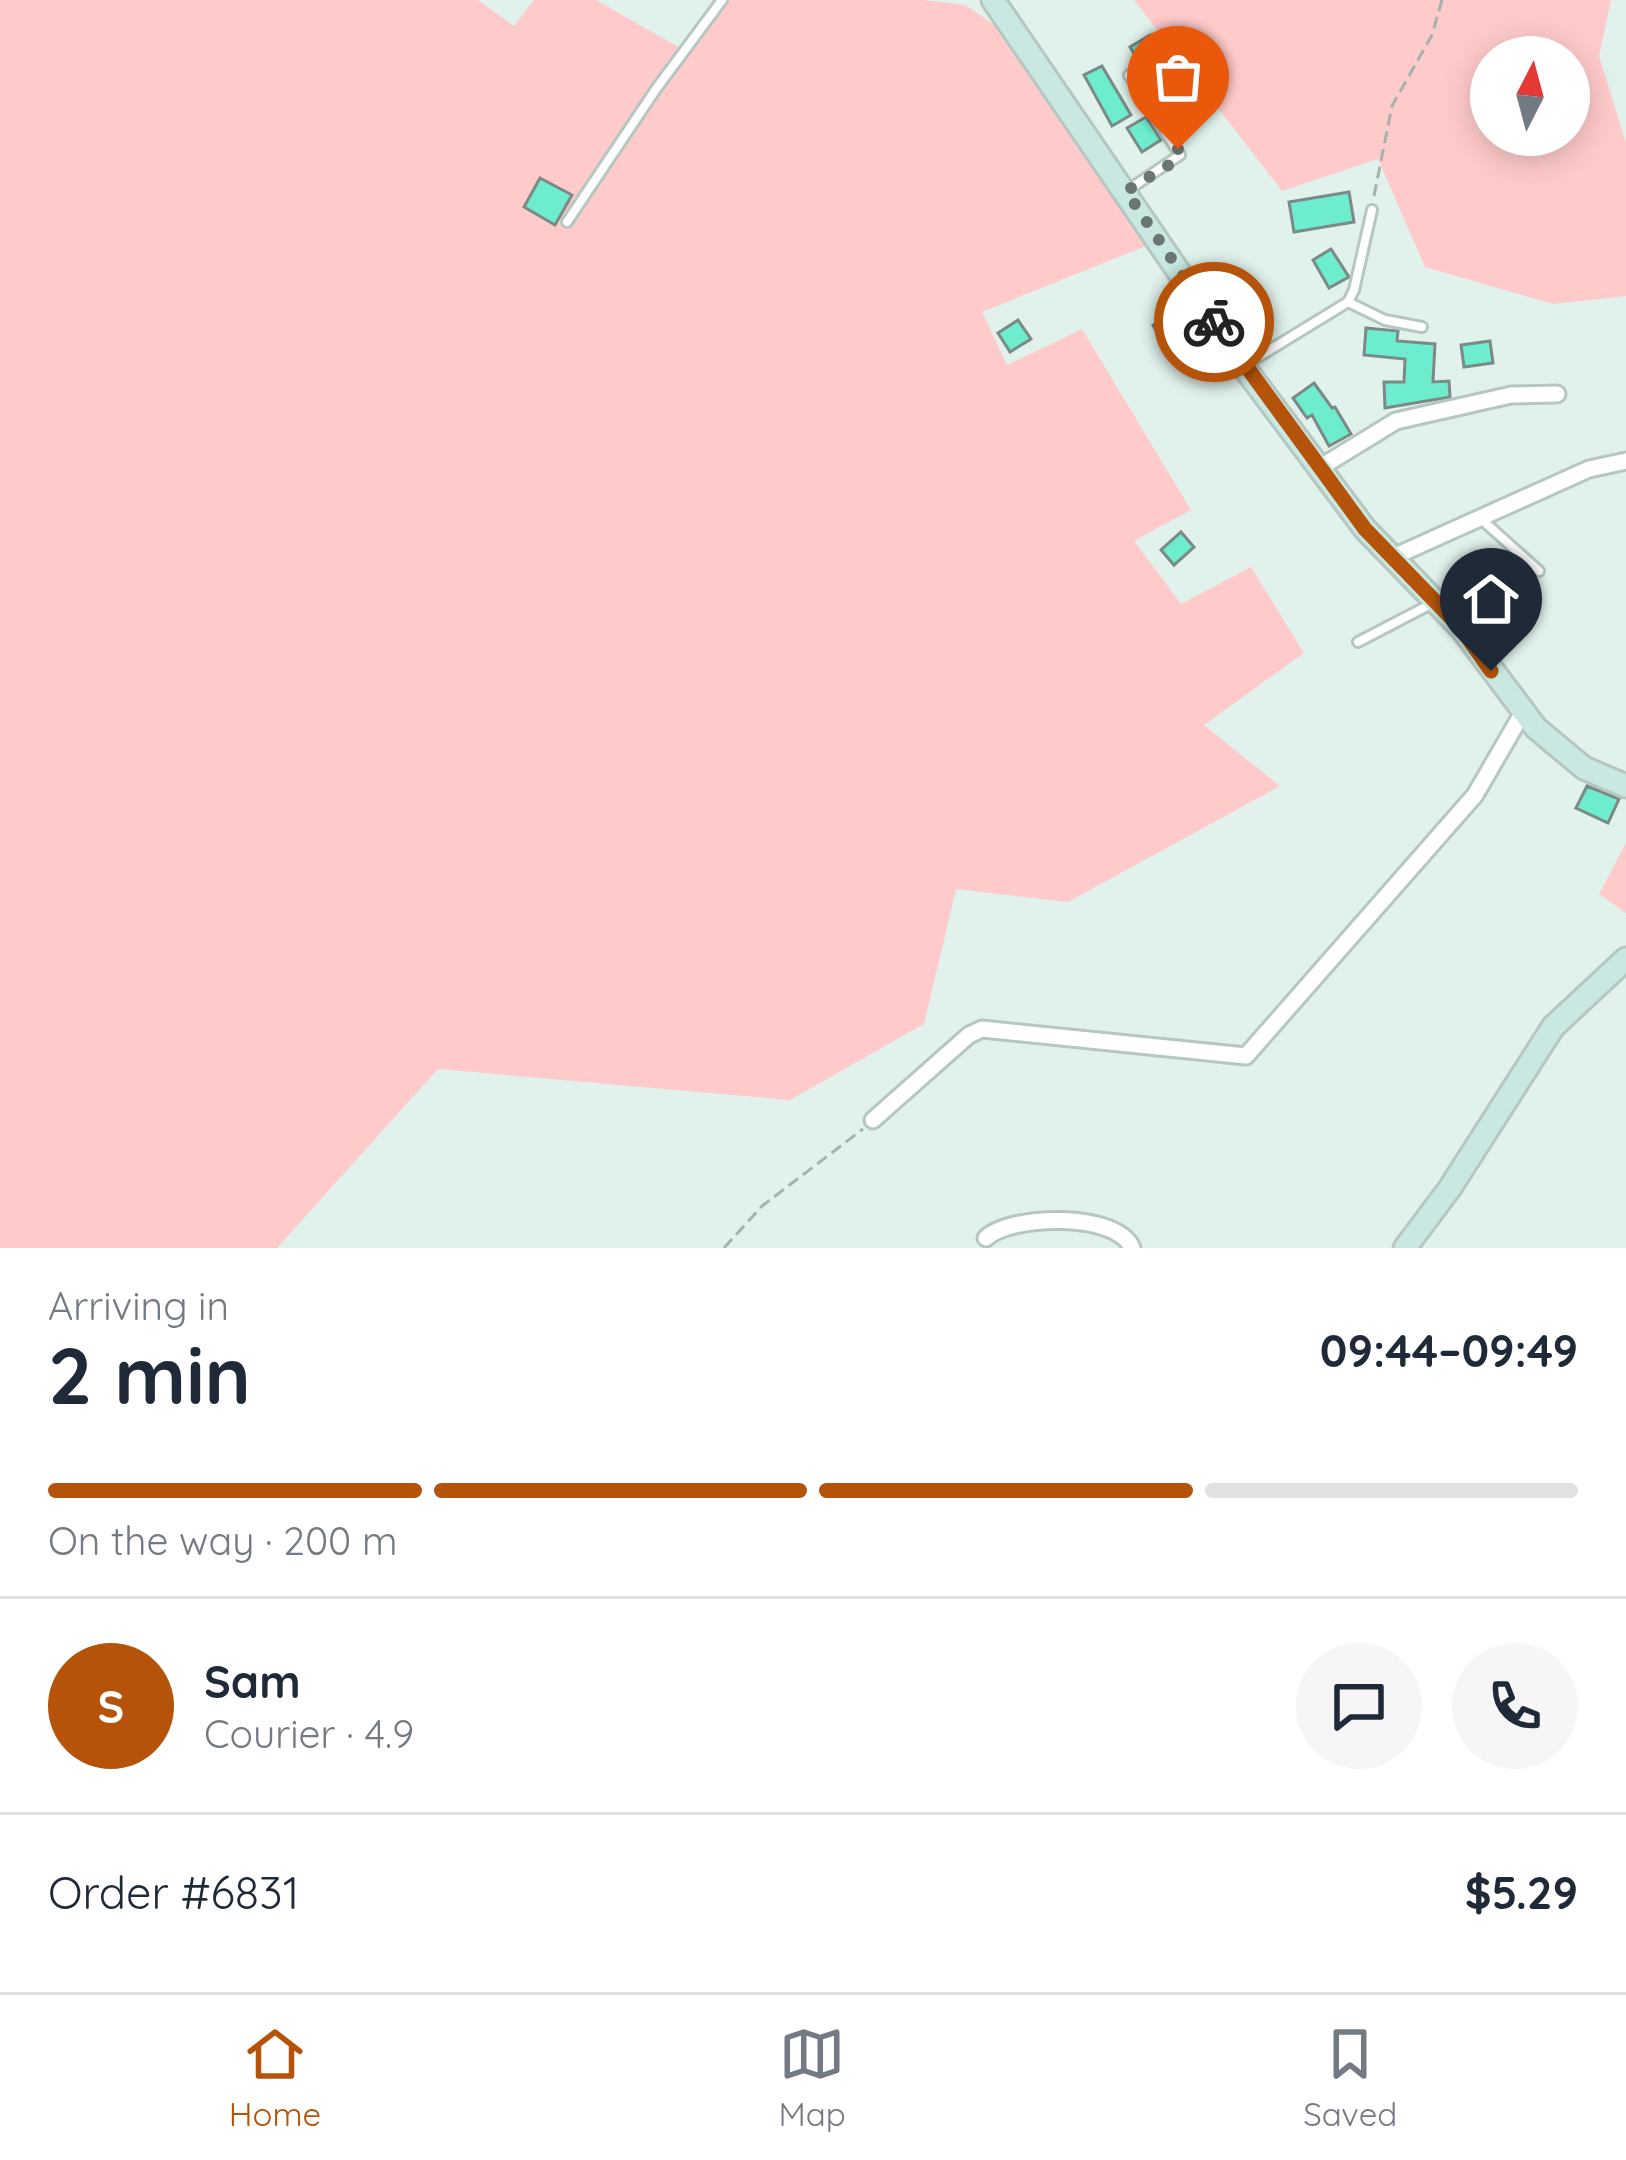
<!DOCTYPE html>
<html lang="en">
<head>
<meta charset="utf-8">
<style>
  body { margin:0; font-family:Quicksand,sans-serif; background:#f6f6f7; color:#1f2937; height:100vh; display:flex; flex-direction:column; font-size:45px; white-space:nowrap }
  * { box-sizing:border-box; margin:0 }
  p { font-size:39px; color:#747a83 }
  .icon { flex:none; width:66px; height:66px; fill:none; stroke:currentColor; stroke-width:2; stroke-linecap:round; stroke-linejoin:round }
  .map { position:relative; height:1248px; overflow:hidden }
  .details { display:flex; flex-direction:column; background:#fff; flex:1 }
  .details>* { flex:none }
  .needle { width:78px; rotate:6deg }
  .tools { position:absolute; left:1470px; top:36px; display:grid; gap:24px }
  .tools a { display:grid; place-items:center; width:120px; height:120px; border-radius:50%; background:#fff; box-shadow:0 6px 30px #0003; font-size:60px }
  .pin { position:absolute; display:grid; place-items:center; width:102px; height:102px; color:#fff; margin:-123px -51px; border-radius:50% 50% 50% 0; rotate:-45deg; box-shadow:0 0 12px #0007 }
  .pin .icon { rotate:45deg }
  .courier { position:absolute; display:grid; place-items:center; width:120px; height:120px; margin:-60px; border:9px solid #b45309; border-radius:50%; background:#fff; color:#222; box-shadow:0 3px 15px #0007 }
  .head em { font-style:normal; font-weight:800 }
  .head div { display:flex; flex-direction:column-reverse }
  .head { display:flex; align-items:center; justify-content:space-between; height:204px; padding:0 48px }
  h1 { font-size:78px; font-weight:800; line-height:90px }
  .bar { display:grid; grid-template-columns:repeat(4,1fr); gap:18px 12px; align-content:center; height:144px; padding:0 48px }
  .bar i { height:15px; border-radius:9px; background:#e0e1e3 }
  .bar .current { background:#b45309 }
  .bar p { grid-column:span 4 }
  .line { display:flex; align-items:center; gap:30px; padding:0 48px; border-top:3px solid #e0e1e3 }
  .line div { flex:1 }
  .round { display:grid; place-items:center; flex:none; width:126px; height:126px; border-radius:63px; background:#f6f6f7 }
  .menu { display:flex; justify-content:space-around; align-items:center; height:168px; border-top:3px solid #e0e1e3; background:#fff; font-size:33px; color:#747a83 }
  .menu a { display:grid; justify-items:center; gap:6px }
  .menu .current { color:#b45309 }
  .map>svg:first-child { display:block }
  .green { fill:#ffcbca; fill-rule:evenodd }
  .building { fill:#6eecce; stroke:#7b8a86; stroke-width:3 }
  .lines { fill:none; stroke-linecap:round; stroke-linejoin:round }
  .lane-casing { stroke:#b6c7c1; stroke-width:14 }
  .street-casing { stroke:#b6c7c1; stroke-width:21 }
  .secondary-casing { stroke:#b6c7c1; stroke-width:27 }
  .path { stroke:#a5b3af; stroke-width:3; stroke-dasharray:12 6; stroke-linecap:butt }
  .lane { stroke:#fff; stroke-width:8 }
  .street { stroke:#fff; stroke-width:15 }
  .secondary { stroke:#c9e8e1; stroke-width:21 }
  .done { stroke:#6b7572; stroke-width:12; stroke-dasharray:0 21.6 }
  .route { stroke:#b45309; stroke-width:15 }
</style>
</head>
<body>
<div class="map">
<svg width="1626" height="1248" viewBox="0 0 1626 1248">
  <rect width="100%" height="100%" fill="#e1f2ed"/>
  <path class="green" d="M0,0H478L514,26L534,0H596L680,48L713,0H924L966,5L1001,30L1146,246L982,312L1007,365L1082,329L1191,510L1134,541L1181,604L1251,567L1304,653L1204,725L1280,786L1068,902L956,889L924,1024L790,1100L438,1069L277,1248H0Z
    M1134,0H1611L1599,56L1626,143V296L1553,304L1425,267L1378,159L1282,191ZM1491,57H1569V135H1491Z
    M1626,843V913L1599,894Z"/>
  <path class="building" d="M1150,35L1166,63L1170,61L1188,89L1193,85L1208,107L1174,131L1160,108L1165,105L1130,47Z
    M1102,66L1131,115L1112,126L1084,75Z
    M1146,117L1161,140L1142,152L1127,128Z
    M540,178L572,195L555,225L524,207Z
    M1349,192L1354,222L1294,232L1289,202Z
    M1331,249L1349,277L1329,288L1313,260Z
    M1180,310L1195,338L1168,353L1153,325Z
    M1018,320L1031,339L1010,352L998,333Z
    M1366,328L1398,331L1397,341L1435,344L1433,382L1449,381L1450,397L1385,408L1384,382H1404L1405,359L1364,355Z
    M1490,341L1493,363L1464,367L1461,345Z
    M1314,383L1332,408L1335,407L1351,434L1329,446L1312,415L1307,418L1293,398Z
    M1181,532L1194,547L1174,565L1161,550Z
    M1587,786L1619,799L1608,823L1576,808Z"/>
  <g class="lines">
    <defs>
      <path id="lane" d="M1128,190L1180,155L1129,75
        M567,222L656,89L722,0
        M1348,302L1385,320L1422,327
        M1245,365L1348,302L1354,290L1372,210
        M1480,518L1539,571
        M1358,642L1431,604"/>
      <path id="street" d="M1321,467L1396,421L1511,395L1557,394
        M1391,558L1589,469L1626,461
        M873,1120L969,1035L982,1029L1246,1056L1475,795L1522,714
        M986,1238C1012,1214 1117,1212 1132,1248"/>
      <path id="secondary" d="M993,0L1243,366L1365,529L1461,628L1536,728L1584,768L1626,786
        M1405,1248L1450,1188L1553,1027L1626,959"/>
    </defs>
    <use href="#lane" class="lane-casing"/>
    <use href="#street" class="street-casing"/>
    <use href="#secondary" class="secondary-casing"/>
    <path class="path" d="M1374,196L1392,106L1432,35L1442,0
      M724,1248L762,1206L863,1129"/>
    <use href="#lane" class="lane"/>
    <use href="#street" class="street"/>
    <use href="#secondary" class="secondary"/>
  </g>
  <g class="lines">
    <path class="done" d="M1178,149L1177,160L1126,191L1214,322"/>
    <path class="route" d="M1214,322L1365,529L1461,628L1491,671"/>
  </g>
</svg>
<div class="tools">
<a><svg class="needle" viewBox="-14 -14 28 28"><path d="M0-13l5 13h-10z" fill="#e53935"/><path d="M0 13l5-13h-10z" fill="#747a83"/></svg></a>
</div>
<div class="pin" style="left:1178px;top:149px;background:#ea580c"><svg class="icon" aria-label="bag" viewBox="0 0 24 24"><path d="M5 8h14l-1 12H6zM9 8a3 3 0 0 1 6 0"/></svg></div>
<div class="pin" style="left:1491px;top:671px;background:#1f2937"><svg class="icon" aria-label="home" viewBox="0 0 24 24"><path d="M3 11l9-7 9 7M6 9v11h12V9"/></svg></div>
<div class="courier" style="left:1214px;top:322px"><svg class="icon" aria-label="bike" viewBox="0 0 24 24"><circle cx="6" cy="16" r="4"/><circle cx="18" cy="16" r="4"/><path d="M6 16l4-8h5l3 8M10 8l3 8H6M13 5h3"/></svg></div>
</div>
<section class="details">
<div class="head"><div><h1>2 min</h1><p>Arriving in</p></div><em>09:44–09:49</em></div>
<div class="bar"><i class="current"></i><i class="current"></i><i class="current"></i><i></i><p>On the way · 200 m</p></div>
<div class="line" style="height:216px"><b class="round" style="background:#b45309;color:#fff">S</b><div><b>Sam</b><p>Courier · 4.9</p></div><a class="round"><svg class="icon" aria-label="chat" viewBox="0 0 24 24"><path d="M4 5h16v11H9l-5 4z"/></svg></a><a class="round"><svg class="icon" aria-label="phone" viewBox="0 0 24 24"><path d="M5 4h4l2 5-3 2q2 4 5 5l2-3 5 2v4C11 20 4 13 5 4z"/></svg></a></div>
<div class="line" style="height:156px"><div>Order #6831</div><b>$5.29</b></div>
</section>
<nav class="menu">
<a class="current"><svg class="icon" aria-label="home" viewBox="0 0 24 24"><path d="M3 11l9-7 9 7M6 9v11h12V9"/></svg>Home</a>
<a><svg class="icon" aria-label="map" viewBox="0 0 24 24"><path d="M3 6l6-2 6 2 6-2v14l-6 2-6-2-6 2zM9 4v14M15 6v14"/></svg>Map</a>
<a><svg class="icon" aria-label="saved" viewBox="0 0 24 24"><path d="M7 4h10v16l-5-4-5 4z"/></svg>Saved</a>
</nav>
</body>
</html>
